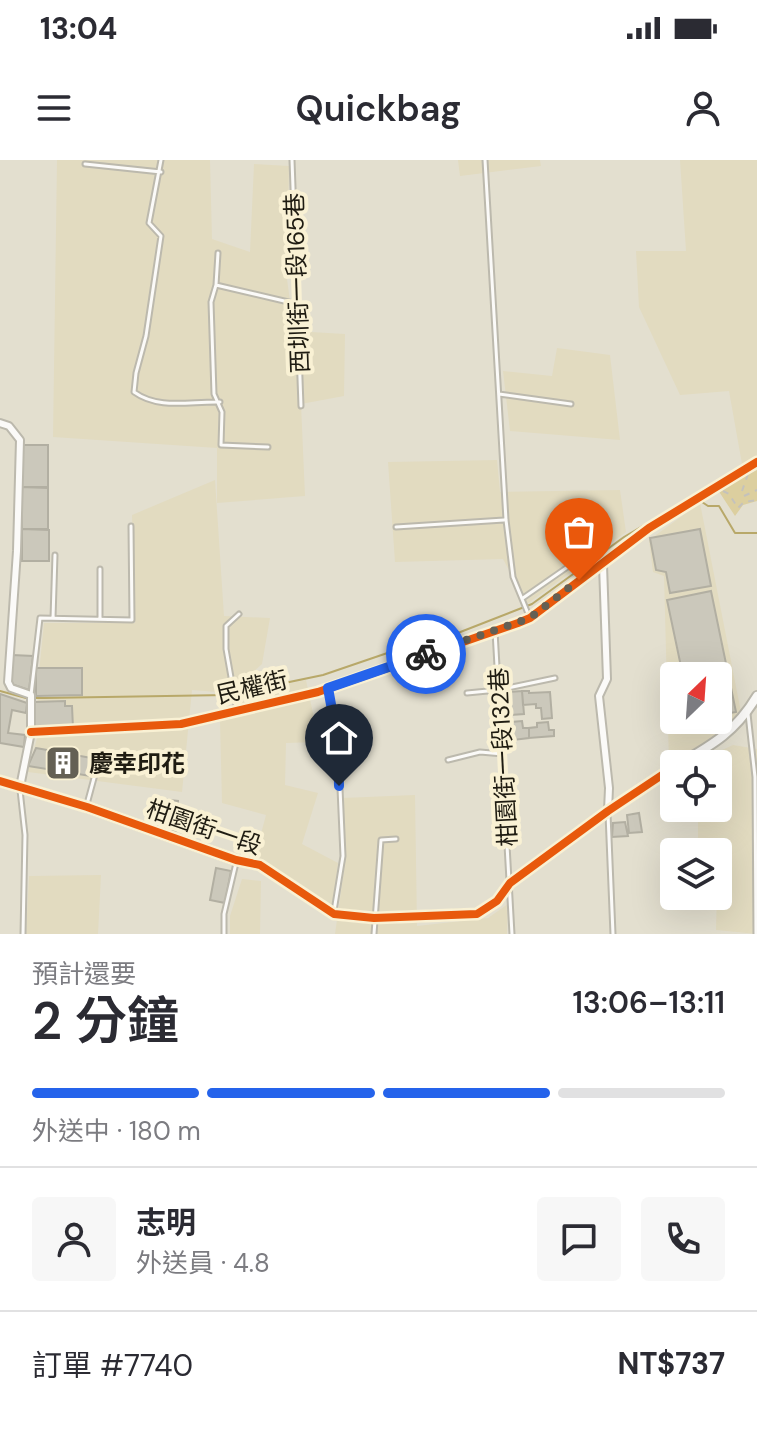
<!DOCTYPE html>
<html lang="zh-TW">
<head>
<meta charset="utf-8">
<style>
  body { margin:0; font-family:"DM Sans","Noto Sans TC",sans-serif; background:#f7f7f7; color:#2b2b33; height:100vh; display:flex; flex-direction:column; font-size:30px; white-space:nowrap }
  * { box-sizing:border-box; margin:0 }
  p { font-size:26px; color:#7c7c81 }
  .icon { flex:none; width:44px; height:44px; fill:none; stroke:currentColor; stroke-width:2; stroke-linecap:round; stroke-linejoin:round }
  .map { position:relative; height:774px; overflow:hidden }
  .panel { display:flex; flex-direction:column; background:#fff; flex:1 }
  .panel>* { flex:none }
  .needle { width:52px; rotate:25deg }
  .tools { position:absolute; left:660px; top:502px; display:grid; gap:16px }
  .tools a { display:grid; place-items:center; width:72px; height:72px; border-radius:8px; background:#fff; box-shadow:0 8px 32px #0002; font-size:40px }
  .pin { position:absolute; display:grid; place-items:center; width:68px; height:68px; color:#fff; margin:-82px -34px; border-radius:50% 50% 50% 0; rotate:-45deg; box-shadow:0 0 8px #0007 }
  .pin .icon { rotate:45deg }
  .courier { position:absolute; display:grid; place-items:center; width:80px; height:80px; margin:-40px; border:6px solid #2563eb; border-radius:50%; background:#fff; color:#222; box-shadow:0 2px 10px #0007 }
  .headline em { font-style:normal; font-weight:600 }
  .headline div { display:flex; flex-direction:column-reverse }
  .headline { display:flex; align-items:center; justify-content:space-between; height:136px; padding:0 32px }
  h1 { font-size:52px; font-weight:600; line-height:60px }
  .bar { display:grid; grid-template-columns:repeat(4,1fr); gap:12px 8px; align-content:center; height:96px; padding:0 32px }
  .bar i { height:10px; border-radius:6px; background:#e1e1e2 }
  .bar .selected { background:#2563eb }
  .bar p { grid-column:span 4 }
  .line { display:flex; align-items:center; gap:20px; padding:0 32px; border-top:2px solid #e1e1e2 }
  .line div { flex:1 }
  .round { display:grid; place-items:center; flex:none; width:84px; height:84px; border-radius:8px; background:#f7f7f7 }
  .status { display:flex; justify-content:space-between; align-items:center; height:56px; padding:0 40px; background:#fff; direction:ltr }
  .status svg { height:22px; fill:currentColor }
  header { display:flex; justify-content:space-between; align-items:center; height:104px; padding:0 32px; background:#fff; font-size:36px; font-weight:600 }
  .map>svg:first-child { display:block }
  .built { fill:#e2dbc0; fill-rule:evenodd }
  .green { fill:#dccf9f }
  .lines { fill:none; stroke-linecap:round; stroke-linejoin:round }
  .stream { stroke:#b8a869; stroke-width:2 }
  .building { fill:#cbc8bb; stroke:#b2afa2; stroke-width:2 }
  .lane-casing { stroke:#bcb9ad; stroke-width:7 }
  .street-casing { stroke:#bcb9ad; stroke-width:10 }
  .secondary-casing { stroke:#bcb9ad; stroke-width:12 }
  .path { stroke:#c4c2bc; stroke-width:2; stroke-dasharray:6 6; stroke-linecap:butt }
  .lane { stroke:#fbfaf8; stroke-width:3 }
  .street { stroke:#fbfaf8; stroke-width:6 }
  .secondary { stroke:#fbfaf8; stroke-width:8 }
  .cycleway-casing { stroke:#f9f1d4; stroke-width:13 }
  .cycleway { stroke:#e8590c; stroke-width:8 }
  .done { stroke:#646054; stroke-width:8; stroke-dasharray:0 14.4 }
  .route { stroke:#2563eb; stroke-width:10 }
  .labels { text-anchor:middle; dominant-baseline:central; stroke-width:8; stroke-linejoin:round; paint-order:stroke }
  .street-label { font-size:24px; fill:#1f1c12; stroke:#f9f1d4 }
  .poi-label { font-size:24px; font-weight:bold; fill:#1f1c12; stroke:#f9f1d4; text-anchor:start }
</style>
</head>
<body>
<div class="status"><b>13:04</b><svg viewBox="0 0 49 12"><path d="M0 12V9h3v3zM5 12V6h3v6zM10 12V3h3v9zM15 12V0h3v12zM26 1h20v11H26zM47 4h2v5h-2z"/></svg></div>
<header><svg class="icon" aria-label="menu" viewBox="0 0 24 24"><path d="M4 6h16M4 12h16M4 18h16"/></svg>Quickbag<svg class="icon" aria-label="person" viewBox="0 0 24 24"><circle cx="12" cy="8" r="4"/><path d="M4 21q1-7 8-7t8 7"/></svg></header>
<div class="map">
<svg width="757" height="774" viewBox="0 0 757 774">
  <rect width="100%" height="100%" fill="#e3dfcf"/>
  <path class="built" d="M57,0H210L212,79L250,92L254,4L289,6L287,119L294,171L345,174L344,236L301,244L305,336L217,343V288L53,277Z
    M458,0H540L541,6L460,16Z
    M680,0H757V301L742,304L729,231L680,235L639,147L636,91H686Z
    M557,188L610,195L620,280L510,271L503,211L552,216Z
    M497,300L500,332L620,330L626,372L527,444L503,399L395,402L388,302Z
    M215,320L224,456L270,458L262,504L230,533L192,530L182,632L28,612L40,567L37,532L44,463H135L132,355Z
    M700,343L741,552L715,578L669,603L664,416L653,412L649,380ZM674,516H718V560H674Z
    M306,520L319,582L286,583L285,625L318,633L302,684L338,703L332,751L300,731L255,696L266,655L222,643L220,561L241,554L237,535Z
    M733,585L757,589V774L716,770L718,692H715L714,686L698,684V648H718V604H693Z
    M415,635L417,766L488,758L508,744L507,774H335L346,696L342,638Z
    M101,715L98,774H26L29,716Z
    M242,719L261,721L260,774H230V756Z"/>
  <path class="green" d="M757,310V341L743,345L735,356L718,330Z"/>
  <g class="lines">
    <path class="stream" d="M702,342L708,346H719L735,373H757
      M0,531L26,538H44L227,535L323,515L402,488L445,478L532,444L624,377L646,364"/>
  </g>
  <path class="building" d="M22,285H48V327H22Z
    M21,327L48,328V369H22Z
    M22,369L49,370V401H22Z
    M700,369L711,426L670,433L666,412L656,410L650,378Z
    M711,431L736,552L718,555V516H683L667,440Z
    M12,495L33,496L29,530L11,524L9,520Z
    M36,508H82V535L36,536Z
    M522,531L524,554L511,555L509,532Z
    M522,531H529V533L550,532L552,558L542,559L541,548H536V544L523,545Z
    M0,534L27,543L26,553L12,550L8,573L25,575L24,587L0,583Z
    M65,541V546H72L73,568L34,569V542Z
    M522,561L523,568H529V578L513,580L511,562Z
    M548,562L549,570H554V576L529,578V568L537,567V563Z
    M36,588L97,599L90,616L28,606Z
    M159,639L178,641L176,671L157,669Z
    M639,653L642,672L629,673L627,655Z
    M625,662L628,676L612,677L613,663Z
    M216,708L231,711L225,743L210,740Z"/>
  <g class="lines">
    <defs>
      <path id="lane" d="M161,0L149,63L161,76L146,176L136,213L134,232C159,250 190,241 220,242
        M292,0L301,246
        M485,0L506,360L513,417L529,456
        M85,4L161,12
        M218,93L216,125L211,142L214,234L222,252L221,285L268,287
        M216,125L297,144
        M499,234L571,244
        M396,367L504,360
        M523,438L569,406
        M53,458L55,395
        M100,459V409
        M495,471L512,774
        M328,528L338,583L343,696L334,751
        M467,533L498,530L555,518
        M31,535L40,458L132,460L131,366
        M237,551L226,489V466L239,454
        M748,554L755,617L756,774
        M448,600L480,592L503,594
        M20,630L25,675L23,774
        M87,644L97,607
        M608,654L613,774
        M224,774V754L236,703
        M374,774L381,680L396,679"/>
      <path id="street" d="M0,263L9,266L20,280L17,391L8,522L11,528L31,535V572L20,627
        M603,405L607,519L599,536L609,628L608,651
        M31,572L181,564L318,532L518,463L530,458L649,368L757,302"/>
      <path id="secondary" d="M679,604C714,584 736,571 757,536
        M0,621L87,647L236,700L260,705L334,754L374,758L477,754L497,741L510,723L608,651L674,607"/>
    </defs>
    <use href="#lane" class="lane-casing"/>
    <use href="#street" class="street-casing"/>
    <use href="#secondary" class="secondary-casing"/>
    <path class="path" d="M723,331L729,334L738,348L744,342L757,340
      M742,331L748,314
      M744,336L757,330"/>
    <use href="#lane" class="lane"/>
    <use href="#street" class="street"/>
    <use href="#secondary" class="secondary"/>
    <defs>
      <path id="cycleway" d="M31,572L181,564L318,532L518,463L530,458L649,368L757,302
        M0,621L87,647L236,700L260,705L334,754L374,758L477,754L497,741L510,723L608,651L674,607"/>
    </defs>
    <use href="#cycleway" class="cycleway-casing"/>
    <use href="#cycleway" class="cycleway"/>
  </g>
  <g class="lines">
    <path class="done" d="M426,494L530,458L579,420"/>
    <path class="route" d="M339,626L338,583L328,528L426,494"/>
  </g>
  <defs>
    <symbol id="building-square" viewBox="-11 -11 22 22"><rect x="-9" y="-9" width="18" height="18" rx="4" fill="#646054" stroke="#f9f1d4"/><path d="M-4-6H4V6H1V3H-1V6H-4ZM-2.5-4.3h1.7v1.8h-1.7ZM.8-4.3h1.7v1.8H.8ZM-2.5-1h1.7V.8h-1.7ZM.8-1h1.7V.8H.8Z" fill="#fff"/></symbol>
  </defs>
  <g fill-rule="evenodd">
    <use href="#building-square" x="43" y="583" width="40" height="40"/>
  </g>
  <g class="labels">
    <g class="street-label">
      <text transform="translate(297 123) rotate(-92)">西圳街一段165巷</text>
      <text transform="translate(252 527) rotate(-13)">民權街</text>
      <text transform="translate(503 597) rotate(-93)">柑園街一段132巷</text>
      <text transform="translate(204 667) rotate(19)">柑園街一段</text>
    </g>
    <g class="poi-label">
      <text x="89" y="603">慶幸印花</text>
    </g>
  </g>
</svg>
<div class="tools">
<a><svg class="needle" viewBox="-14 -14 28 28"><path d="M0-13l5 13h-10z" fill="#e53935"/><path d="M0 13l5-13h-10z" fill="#7c7c81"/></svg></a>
<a><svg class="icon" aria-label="locate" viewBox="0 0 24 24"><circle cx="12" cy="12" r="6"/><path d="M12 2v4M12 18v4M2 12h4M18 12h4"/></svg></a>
<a><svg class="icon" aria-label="layers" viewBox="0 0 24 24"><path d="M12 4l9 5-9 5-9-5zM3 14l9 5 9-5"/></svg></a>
</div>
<div class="pin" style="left:579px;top:420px;background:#ea580c"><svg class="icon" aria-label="bag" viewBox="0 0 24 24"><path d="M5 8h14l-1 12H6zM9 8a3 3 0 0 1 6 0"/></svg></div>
<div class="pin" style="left:339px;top:626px;background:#1f2937"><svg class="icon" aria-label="home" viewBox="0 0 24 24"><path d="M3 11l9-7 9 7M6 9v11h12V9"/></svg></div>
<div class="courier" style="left:426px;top:494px"><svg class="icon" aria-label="bike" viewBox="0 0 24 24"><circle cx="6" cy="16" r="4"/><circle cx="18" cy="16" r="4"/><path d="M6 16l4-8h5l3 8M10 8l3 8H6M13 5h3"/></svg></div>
</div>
<section class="panel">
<div class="headline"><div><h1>2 分鐘</h1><p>預計還要</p></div><em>13:06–13:11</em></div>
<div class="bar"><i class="selected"></i><i class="selected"></i><i class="selected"></i><i></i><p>外送中 · 180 m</p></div>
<div class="line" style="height:144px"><a class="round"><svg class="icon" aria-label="person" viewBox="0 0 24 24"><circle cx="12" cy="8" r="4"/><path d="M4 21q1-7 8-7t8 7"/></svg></a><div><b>志明</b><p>外送員 · 4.8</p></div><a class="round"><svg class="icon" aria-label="chat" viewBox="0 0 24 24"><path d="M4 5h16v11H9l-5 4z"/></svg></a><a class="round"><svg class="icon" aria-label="phone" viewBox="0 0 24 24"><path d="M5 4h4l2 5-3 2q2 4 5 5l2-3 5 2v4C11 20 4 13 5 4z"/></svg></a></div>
<div class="line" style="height:104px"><div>訂單 #7740</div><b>NT$737</b></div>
</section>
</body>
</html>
